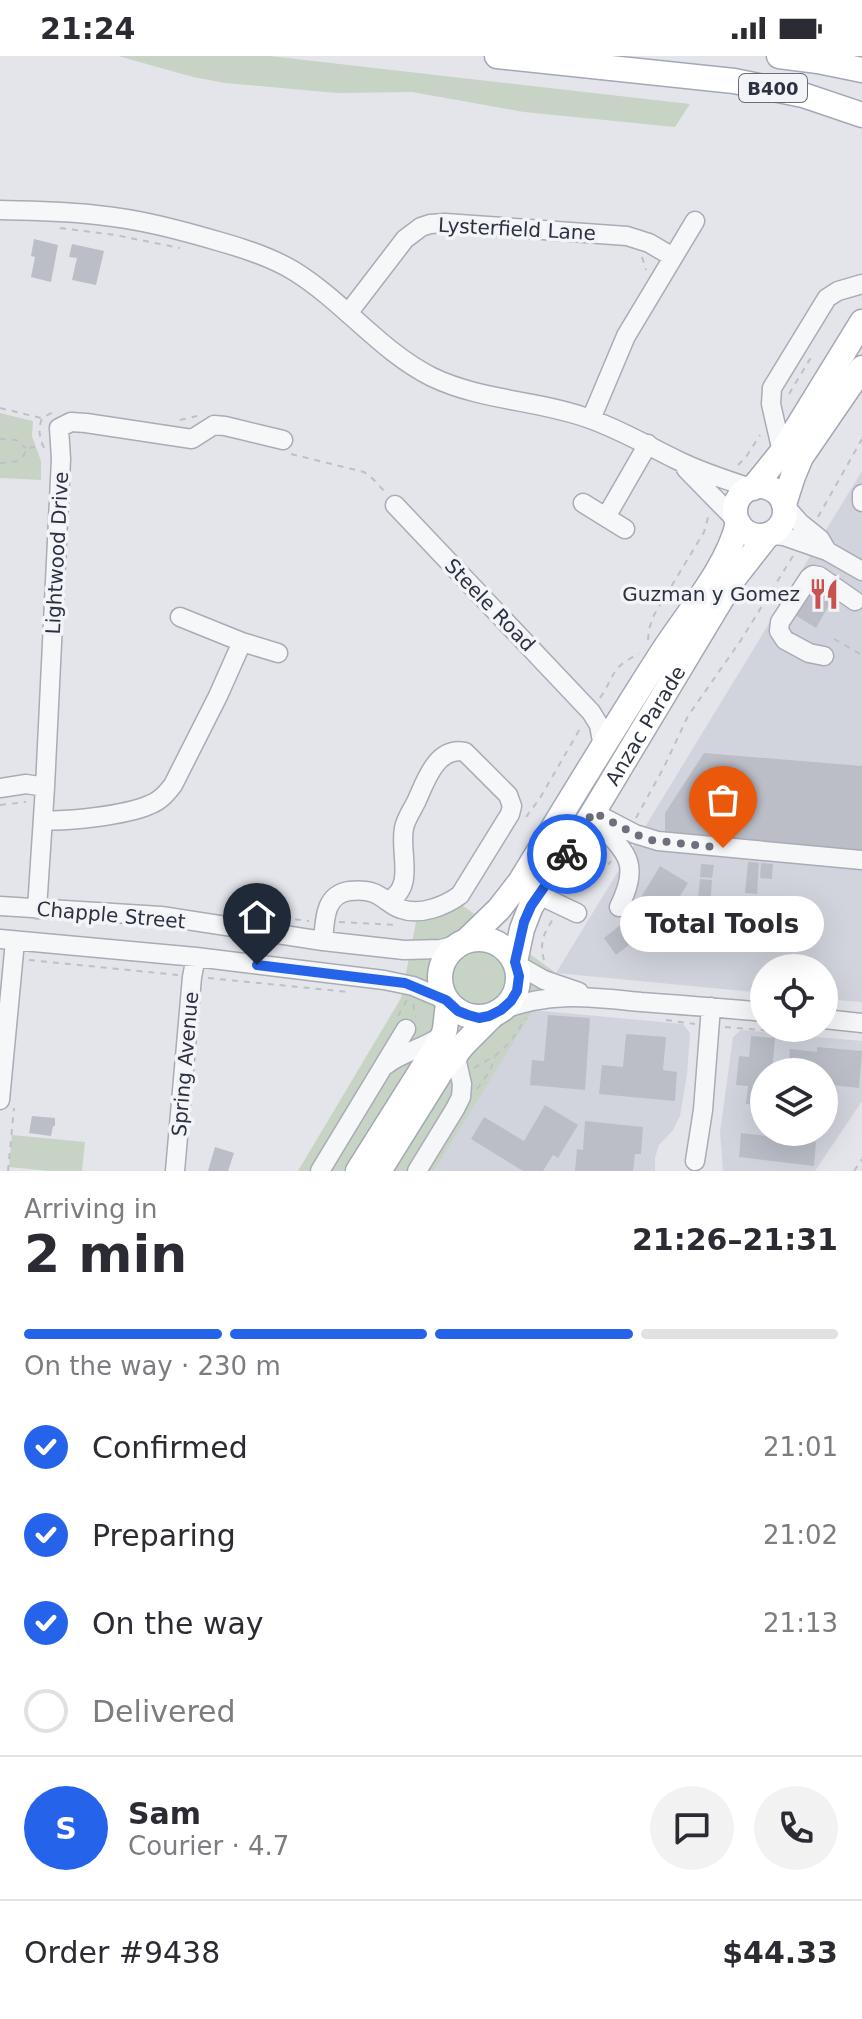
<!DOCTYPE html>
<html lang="en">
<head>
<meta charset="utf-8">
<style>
  body { margin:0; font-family:"DejaVu Sans",sans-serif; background:#f2f2f3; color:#2b2b33; height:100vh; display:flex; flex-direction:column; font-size:30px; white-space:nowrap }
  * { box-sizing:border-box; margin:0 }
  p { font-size:26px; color:#7c7c81 }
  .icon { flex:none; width:44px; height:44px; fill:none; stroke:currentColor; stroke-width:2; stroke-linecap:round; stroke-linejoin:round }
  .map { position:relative; height:1115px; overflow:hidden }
  .side { display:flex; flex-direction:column; background:#fff; flex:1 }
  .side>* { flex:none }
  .controls { position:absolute; left:750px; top:898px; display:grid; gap:16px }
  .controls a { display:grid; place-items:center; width:88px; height:88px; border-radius:50%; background:#fff; box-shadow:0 8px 32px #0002; font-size:40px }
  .pin { position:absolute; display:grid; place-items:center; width:68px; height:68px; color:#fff; margin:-82px -34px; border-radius:50% 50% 50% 0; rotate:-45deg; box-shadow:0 0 8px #0007 }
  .pin .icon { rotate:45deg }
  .courier { position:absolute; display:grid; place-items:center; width:80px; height:80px; margin:-40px; border:6px solid #2563eb; border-radius:50%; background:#fff; color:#222; box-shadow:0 2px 10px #0007 }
  .bubble { position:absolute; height:56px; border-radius:28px; background:#fff; box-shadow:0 8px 32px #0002; font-size:26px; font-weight:700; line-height:56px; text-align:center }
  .overview em { font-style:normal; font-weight:700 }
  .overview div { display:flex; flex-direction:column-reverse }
  .overview { display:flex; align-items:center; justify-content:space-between; height:136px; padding:0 24px }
  h1 { font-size:52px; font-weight:700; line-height:60px }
  .bar { display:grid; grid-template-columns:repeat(4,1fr); gap:12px 8px; align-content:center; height:96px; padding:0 24px }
  .bar i { height:10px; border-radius:6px; background:#e1e1e2 }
  .bar .selected { background:#2563eb }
  .bar p { grid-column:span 4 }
  .line { display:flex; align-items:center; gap:20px; padding:0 24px; border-top:2px solid #e1e1e2 }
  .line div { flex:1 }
  .round { display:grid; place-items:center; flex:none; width:84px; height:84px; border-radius:42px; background:#f2f2f3 }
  ol { padding:0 24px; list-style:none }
  li { display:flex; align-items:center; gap:24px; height:88px }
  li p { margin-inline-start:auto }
  li .icon { padding:8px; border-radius:50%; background:#2563eb; color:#fff; stroke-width:4 }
  li:last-child { color:#7c7c81 }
  li i { width:44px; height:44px; border:4px solid #e1e1e2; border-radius:50% }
  .status { display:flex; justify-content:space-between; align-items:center; height:56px; padding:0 40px; background:#fff; direction:ltr }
  .status svg { height:22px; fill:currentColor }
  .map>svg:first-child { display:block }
  .built { fill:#d2d4dd; fill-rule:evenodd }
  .green { fill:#c7d4c5 }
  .building { fill:#bbbec7 }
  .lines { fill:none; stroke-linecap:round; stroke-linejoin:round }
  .minor-casing { stroke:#a9abb5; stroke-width:21 }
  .major-casing { stroke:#a3a8b6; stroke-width:27 }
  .path { stroke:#bdc0c6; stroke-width:2; stroke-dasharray:6 6; stroke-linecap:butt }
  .minor { stroke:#f6f7f9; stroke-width:18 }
  .major { stroke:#fff; stroke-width:24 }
  .done { stroke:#6c707d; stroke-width:8; stroke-dasharray:0 14.4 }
  .route { stroke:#2563eb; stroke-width:10 }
  .labels { text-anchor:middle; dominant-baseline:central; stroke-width:7; stroke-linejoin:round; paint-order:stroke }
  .shield { fill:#f3f4f8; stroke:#686c79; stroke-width:2 }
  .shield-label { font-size:18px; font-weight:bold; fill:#2c3142 }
  .street-label { font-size:20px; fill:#2c3142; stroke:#f3f4f8 }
  .poi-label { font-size:20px; fill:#2c3142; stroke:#f3f4f8; text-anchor:end }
</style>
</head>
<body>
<div class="status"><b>21:24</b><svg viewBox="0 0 49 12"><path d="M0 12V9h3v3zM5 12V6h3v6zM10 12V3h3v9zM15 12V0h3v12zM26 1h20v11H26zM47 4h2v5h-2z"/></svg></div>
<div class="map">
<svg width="862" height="1115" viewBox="0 0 862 1115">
  <rect width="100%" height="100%" fill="#e4e5eb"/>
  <path class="built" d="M862,415V946L824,943V912H764V937L556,917Z
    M532,954L683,968L690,977L687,1019L680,1060L673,1074L659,1089L655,1102V1115H434Z
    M741,974L862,985V1045L815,1115H723L720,1076L733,981ZM764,1016H824V1076H764Z"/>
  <path class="green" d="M118,0H270L690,48L675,71L524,56L412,36L337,37L225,27L193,21Z
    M0,357L33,365L32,380L41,405V424L0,422Z
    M462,849L556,917L434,1115H298L401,942L416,866Z
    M12,1079L85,1086L82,1115H50L9,1111Z"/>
  <path class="building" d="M34,183L58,189L51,226L31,221L35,201L31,200Z
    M72,188L104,195L96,229L72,224L77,202L69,201Z
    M815,528L834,540L816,572L795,559Z
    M704,697L862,710V797L665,779V757Z
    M748,806L759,807L757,838L745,837Z
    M761,807L773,808L772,823L760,822Z
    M701,808L714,809L712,822L700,821Z
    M660,810L688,827L674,850L663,842L659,849L670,856L654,884L647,875L616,899L604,882L634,858L632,856Z
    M700,823L712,824L710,853L697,852Z
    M548,959L590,962L585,1034L530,1029L532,1004L544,1005Z
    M626,978L666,981L663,1014L677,1016L675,1045L599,1038L602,1009L623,1011Z
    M751,980L775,982L772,1016H764V1050L746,1048L748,1030L736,1029L739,1000L749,1001Z
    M817,991L862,995L859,1032L824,1028V1016H788L790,993L817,996Z
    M545,1049L578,1069L558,1102L553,1099L543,1115H523L471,1083L484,1061L524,1085Z
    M32,1060L55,1062V1070H53L51,1080L29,1077Z
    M585,1065L643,1071L641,1098H635L633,1115H575L577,1093L583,1094Z
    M741,1077L816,1086L814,1110L739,1101Z
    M215,1091L234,1097L228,1115H208Z"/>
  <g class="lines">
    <defs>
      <path id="minor" d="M0,154C32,155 65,155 97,159C139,163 180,174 221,186C246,193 271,201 294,215C344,246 380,295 432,321C482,345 539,344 590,363C621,374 648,390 677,404C701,416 726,424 751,432
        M349,256L405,183L421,171L430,168L445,167L627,180L649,187L673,201
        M591,363L626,280L695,165
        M782,396L771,348L772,332L827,242L838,235L862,228
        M686,413L737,465
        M862,438V446
        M583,447L625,473
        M395,449L591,656L599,669L603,691
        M785,450L800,467L820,483L827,495
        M606,461L648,388
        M770,479L784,480L827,495L862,515
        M180,561L242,586L278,597
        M824,600L809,597L785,584L779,575L780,566L809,522L813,519L819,520L855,545
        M0,732L26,728L45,731
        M593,756L635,778L658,785L862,804
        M593,762C625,796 642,804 619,851
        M43,764C68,766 126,759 149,749C160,745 166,738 173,729L218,640L242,586
        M539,839L577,857
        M0,850L161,860L323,885L404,894L441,893L459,888
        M37,853L45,731L61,403L59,372L71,366L86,367L192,383L214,369L225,370L283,384
        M0,883L196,901L384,924L413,930L446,944
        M323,885C325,864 324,839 349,835C358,834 366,834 374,837C384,841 391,850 401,853C420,860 445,850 460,839L510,758L512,750L508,739L465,696C437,690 426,724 417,744C413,753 406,762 404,772C399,797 416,831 388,845
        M516,908L544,924L579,936
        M501,954C552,935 589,941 641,946C682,949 723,952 764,956
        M824,963L862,967
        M386,1009C402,996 423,993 441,980
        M0,1044L15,885
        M695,1105L703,1054L711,951
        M175,1115L192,921L196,901
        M320,1115L406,973
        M417,1115L455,1053L461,1041L462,1028L457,1006L460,993"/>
      <g id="major">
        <path d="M497,0L734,25L803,39L862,59"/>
        <path d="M779,0L818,5L862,14"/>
        <circle cx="760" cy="455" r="25"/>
        <path d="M753,432L782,396L862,266"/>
        <path d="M784,448L793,420L801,401L862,312"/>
        <circle cx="479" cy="922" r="39"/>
        <path d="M468,883L499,853L520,826C566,751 611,676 658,603C684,561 727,514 738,467"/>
        <path id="s1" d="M515,906L522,873L531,850L591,760L734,522L767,480"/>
        <path d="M358,1115L443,980L445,973L448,947"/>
        <path d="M379,1115L442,1014L464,988L494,958"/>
      </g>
    </defs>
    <use href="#minor" class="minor-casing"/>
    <use href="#major" class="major-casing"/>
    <path class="path" d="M60,172L115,179L180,192
      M642,201L646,214
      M789,338L810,303L815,306
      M0,352L41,362
      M180,364L197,360
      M0,383L16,384L26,392
      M44,392C39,380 38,374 42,362L55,355
      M291,398L364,416L373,423L386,437
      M0,407C13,406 23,407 26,393L41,389
      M738,409L746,401L760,379
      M818,461L862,383
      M834,583L862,599
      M648,584L649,573L654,559L704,476L709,458
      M600,642C616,618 610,612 639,598
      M0,749L26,746
      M526,761L540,742L581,671
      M636,762L664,711L688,660L741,584L793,500
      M570,837C580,821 600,821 611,805
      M283,862L309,865
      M339,866L397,869
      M29,904L178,919
      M544,904C539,887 544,876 554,862
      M208,922L349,936
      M413,948L416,961
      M398,960L407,944
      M666,964L695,968
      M725,971L818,979
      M474,1012L496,999L510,986L526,962
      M477,1033L490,1015L495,1001
      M8,1115L14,1052
      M854,1115L862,1103"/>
    <use href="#minor" class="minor"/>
    <use href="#major" class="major"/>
  </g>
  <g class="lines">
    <path class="done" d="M567,798L593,756L635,778L650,784L723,792"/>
    <path class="route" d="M257,909L405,927L446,944L458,955L468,959L479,962L489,960L501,954L511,945L517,935L519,920L515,906L524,866L531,850L567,798"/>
  </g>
  <defs>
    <symbol id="restaurant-bare" viewBox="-9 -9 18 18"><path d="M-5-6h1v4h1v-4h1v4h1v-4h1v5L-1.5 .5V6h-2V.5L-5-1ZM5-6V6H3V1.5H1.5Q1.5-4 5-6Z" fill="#c85250" stroke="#f3f4f8" stroke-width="2.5" paint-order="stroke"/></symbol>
  </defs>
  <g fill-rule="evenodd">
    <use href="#restaurant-bare" x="802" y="516" width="44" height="44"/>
  </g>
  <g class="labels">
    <rect class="shield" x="739" y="18" width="68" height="28" rx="6"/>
    <g class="shield-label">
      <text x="773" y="32">B400</text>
    </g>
    <g class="street-label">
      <text transform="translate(517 173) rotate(3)">Lysterfield Lane</text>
      <text transform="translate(57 497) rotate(-87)">Lightwood Drive</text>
      <text transform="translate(490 549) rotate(46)">Steele Road</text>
      <text stroke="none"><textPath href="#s1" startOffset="272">Anzac Parade</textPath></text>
      <text transform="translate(111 859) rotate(5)">Chapple Street</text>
      <text transform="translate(185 1008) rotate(-85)">Spring Avenue</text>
    </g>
    <g class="poi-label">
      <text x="800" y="538">Guzman y Gomez</text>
    </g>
  </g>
</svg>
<div class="controls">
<a><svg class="icon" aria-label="locate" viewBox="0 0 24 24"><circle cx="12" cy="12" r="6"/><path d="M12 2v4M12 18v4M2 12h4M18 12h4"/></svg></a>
<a><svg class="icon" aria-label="layers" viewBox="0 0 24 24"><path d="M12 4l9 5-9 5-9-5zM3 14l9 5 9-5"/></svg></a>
</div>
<div class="pin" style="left:723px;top:792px;background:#ea580c"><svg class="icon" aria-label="bag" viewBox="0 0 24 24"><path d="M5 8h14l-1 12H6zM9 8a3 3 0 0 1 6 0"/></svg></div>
<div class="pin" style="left:257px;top:909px;background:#1f2937"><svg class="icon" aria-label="home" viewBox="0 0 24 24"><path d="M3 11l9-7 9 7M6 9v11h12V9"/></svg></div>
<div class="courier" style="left:567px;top:798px"><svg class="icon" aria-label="bike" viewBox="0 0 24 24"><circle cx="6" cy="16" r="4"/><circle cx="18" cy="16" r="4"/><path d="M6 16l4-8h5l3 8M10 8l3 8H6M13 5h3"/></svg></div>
<div class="bubble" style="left:620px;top:840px;width:204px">Total Tools</div>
</div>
<section class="side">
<div class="overview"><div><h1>2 min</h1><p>Arriving in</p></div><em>21:26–21:31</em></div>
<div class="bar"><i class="selected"></i><i class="selected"></i><i class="selected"></i><i></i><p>On the way · 230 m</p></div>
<ol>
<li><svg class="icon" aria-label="check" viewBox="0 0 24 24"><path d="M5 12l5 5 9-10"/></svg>Confirmed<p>21:01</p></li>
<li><svg class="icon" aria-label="check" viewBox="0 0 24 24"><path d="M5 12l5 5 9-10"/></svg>Preparing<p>21:02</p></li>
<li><svg class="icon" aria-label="check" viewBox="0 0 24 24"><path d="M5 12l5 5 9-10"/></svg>On the way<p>21:13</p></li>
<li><i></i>Delivered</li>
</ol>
<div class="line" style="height:144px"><b class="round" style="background:#2563eb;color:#fff">S</b><div><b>Sam</b><p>Courier · 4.7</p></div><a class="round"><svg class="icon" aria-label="chat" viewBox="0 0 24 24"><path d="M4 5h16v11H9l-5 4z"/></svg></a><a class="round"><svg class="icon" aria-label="phone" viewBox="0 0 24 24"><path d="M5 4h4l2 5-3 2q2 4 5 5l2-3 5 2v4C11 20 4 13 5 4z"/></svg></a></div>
<div class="line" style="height:104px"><div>Order #9438</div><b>$44.33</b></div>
</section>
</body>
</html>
